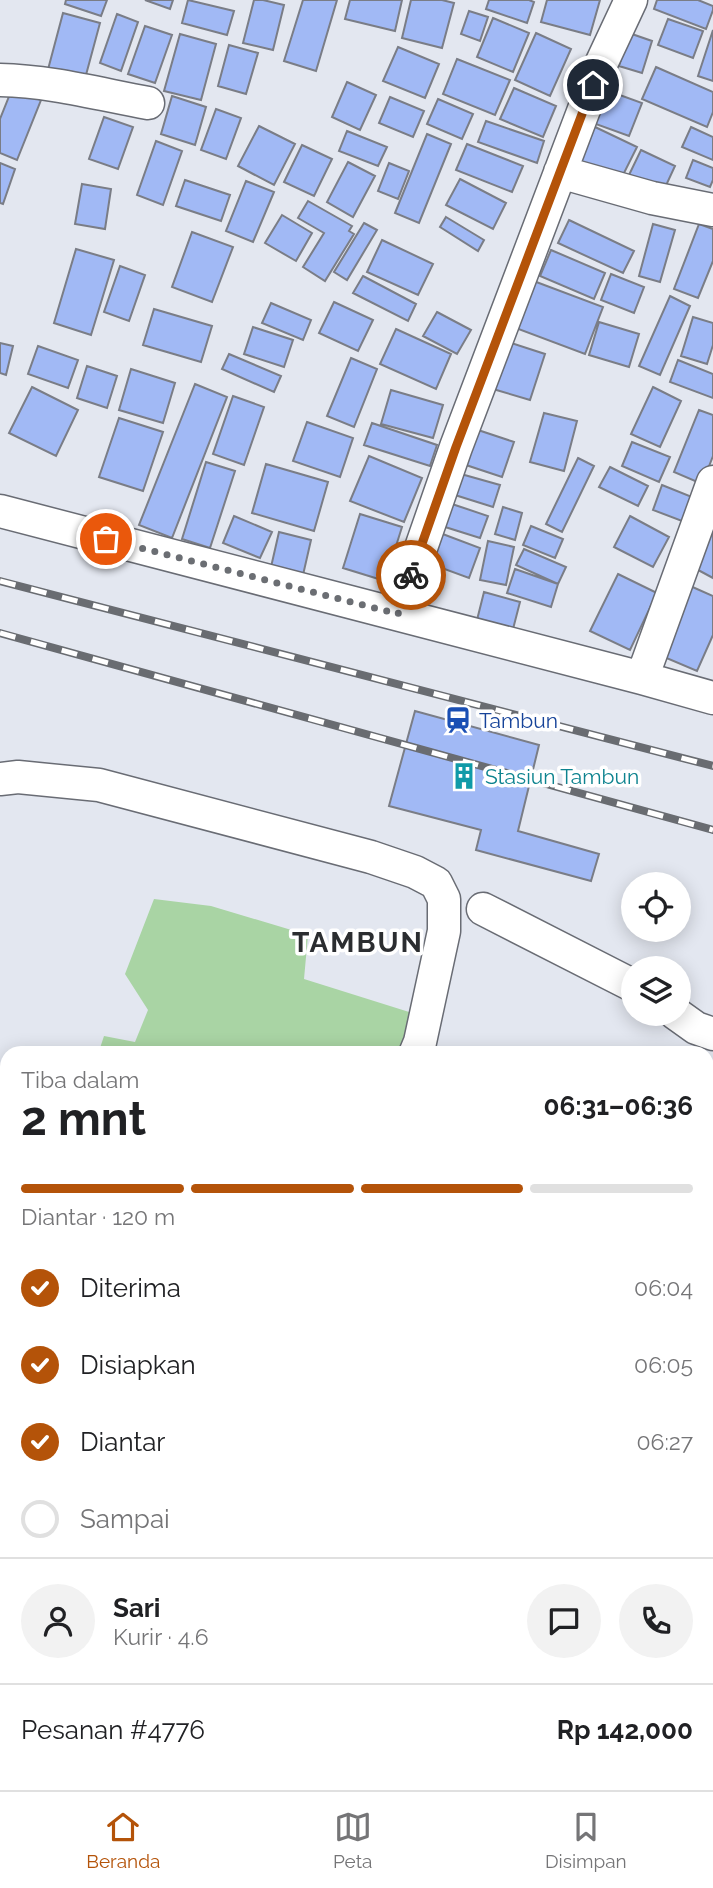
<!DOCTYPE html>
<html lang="id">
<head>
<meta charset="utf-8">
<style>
  body { margin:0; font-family:Raleway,sans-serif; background:#f2f2f2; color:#202124; height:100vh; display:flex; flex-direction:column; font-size:26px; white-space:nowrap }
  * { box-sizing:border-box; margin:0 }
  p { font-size:23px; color:#757577 }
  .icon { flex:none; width:38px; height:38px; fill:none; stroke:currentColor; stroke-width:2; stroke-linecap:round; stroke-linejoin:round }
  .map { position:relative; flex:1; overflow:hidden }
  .details { position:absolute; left:0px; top:1046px; width:714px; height:744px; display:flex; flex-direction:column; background:#fff; border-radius:21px 21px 0 0; box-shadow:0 4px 18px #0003 }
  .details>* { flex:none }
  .fabs { position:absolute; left:621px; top:872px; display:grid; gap:14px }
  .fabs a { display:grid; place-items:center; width:70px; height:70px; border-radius:50%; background:#fff; box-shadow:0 4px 18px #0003; font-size:35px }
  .pin { position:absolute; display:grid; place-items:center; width:60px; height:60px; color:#fff; margin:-30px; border:4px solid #fff; border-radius:50%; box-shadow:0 2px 7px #0007 }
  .courier { position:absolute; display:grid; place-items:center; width:70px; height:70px; margin:-35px; border:5px solid #b45309; border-radius:50%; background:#fff; color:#222; box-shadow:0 2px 9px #0007 }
  .head em { font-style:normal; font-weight:700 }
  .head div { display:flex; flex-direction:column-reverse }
  .head { display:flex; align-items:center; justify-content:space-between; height:119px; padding:0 21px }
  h1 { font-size:46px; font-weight:700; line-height:52px }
  .bar { display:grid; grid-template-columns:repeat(4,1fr); gap:10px 7px; align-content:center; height:84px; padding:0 21px }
  .bar i { height:9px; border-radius:5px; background:#e0e0e0 }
  .bar .current { background:#b45309 }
  .bar p { grid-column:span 4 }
  .line { display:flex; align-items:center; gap:18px; padding:0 21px; border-top:2px solid #e0e0e0 }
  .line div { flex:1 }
  .round { display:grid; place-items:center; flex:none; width:74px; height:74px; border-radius:37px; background:#f2f2f2 }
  ol { padding:0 21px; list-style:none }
  li { display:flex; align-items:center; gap:21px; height:77px }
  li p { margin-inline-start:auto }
  li .icon { padding:7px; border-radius:50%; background:#b45309; color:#fff; stroke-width:4 }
  li:last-child { color:#757577 }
  li i { width:38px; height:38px; border:4px solid #e0e0e0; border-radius:50% }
  .tabs { display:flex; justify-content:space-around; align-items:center; height:98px; border-top:2px solid #e0e0e0; background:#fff; font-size:19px; color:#757577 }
  .tabs a { display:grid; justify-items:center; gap:4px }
  .tabs .current { color:#b45309 }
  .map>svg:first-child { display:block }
  .commercial { fill:#e4d7eb }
  .green { fill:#a9d4a4 }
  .building { fill:#a1b9f5; stroke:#7a7d86; stroke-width:2 }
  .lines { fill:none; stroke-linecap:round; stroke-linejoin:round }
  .minor-casing { stroke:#696c74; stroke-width:35 }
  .major-casing { stroke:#696c74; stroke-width:42 }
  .highway-casing { stroke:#696c74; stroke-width:42 }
  .minor { stroke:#fff; stroke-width:32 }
  .major { stroke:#fff; stroke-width:38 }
  .highway { stroke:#fff; stroke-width:38 }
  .rail-casing { stroke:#696c71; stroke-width:8 }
  .rail { stroke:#fff; stroke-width:5; stroke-dasharray:16; stroke-linecap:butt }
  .done { stroke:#6b6e73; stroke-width:7; stroke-dasharray:0 12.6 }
  .route { stroke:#b45309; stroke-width:9 }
  .labels { text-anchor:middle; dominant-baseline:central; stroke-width:7; stroke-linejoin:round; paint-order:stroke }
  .transit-label { font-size:21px; fill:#164399; stroke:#fff; text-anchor:start }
  .culture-label { font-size:21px; fill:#0d838f; stroke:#fff; text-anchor:start }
  .district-label { font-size:28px; font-weight:bold; letter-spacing:2px; fill:#2b2d30; stroke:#fff }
</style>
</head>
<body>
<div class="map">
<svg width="713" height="1790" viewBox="0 0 713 1790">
  <rect width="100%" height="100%" fill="#e3e7f0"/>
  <path class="commercial" d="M162,1783H355L378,1790H160Z"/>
  <path class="green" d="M154,899L211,906L308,935L304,979L425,1017L415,1053L98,1054L104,1036L135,1042L148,1010L125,974Z
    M0,1343L7,1344V1544L0,1542Z"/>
  <path class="building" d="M66,0H107L101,16L65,4Z
    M145,0H173L170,9Z
    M188,0L234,11L227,35L182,23Z
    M254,0H263L284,5L273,50L243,43Z
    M303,0H337L316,71L284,61Z
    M350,0H402L395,31L345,19Z
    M411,0H442L454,3L442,48L402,38Z
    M489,0H529L534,2L527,23L486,9Z
    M547,0H600L590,35L541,22Z
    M657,0H698L713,6V10L706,29L654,9Z
    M469,11L488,17L480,41L461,34Z
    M63,13L100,23L83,86L46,77Z
    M117,14L138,22L121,71L100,63Z
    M493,18L529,33L513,72L477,57Z
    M668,19L703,31L693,58L658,45Z
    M145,26L172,35L155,83L128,74Z
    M713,30V81L698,76Z
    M536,33L571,49L550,96L515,80Z
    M629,33L652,41L642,73L619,66Z
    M180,34L216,44L201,100L164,91Z
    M229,45L258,53L246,94L218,86Z
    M398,47L439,64L425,98L383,81Z
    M457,59L510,80L495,115L443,94Z
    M656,67L713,92V112L707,127L642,99Z
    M347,82L376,95L360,130L332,117Z
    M514,88L556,106L543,137L500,119Z
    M12,89L41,100L17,160L0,153V119Z
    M606,90L642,103L629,136L593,123Z
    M172,96L206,107L195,145L161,134Z
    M390,97L424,111L413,137L379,123Z
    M438,99L473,114L462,139L427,124Z
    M216,109L241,118L226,159L201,150Z
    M104,117L133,127L118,169L89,159Z
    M486,121L544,141L537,163L478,142Z
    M259,126L295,144L274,185L238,166Z
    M593,126L637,147L619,183L576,162Z
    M691,127L713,137V160L682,147Z
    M347,131L387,147L378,166L339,151Z
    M427,134L451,144L419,223L395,213Z
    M156,141L182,151L163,205L137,195Z
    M467,144L523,166L512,192L456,170Z
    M302,145L332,159L314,196L284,182Z
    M641,150L675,166L663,192L628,177Z
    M693,160L713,168V180L710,187L686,178Z
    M348,162L375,176L353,217L327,202Z
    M0,163L15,169L3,204L0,203Z
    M389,163L409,171L398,199L378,191Z
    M460,179L506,203L493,229L446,205Z
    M185,180L230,195L221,221L176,206Z
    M246,181L274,192L253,242L226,231Z
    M82,184L111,189L105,229L75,224Z
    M308,201L352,226L349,231L354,234L325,281L303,267L324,233L298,218Z
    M282,215L312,233L296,261L265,243Z
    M446,217L484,240L478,251L440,227Z
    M569,220L634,251L623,273L558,243Z
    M364,223L377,230L347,280L334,272Z
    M653,224L675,230L660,282L639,276Z
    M699,224L713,229V261L698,298L674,289Z
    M192,232L233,247L212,302L172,287Z
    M382,240L433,264L418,295L367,272Z
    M76,249L114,260L91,335L54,323Z
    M551,250L605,273L594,299L540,276Z
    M120,266L145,275L129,321L104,312Z
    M611,274L644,287L634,313L601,300Z
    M363,276L416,304L408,321L353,293Z
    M531,280L603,307L585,354L513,327Z
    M670,296L690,306L660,375L639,366Z
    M334,302L373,320L358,351L319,333Z
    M271,303L311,320L303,340L262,323Z
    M154,309L212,326L201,362L143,345Z
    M437,312L471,330L457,354L423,336Z
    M693,317L713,323V345L707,364L681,356Z
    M599,322L639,334L629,367L589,355Z
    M253,327L293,340L284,367L244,354Z
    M396,329L451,354L436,389L380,364Z
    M508,342L545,354L530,400L493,389Z
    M0,343L13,346L6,375L0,373Z
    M38,346L78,360L68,388L28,374Z
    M229,354L281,376L274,392L222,369Z
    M351,358L377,369L354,427L327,416Z
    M678,360L713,374V398L670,382Z
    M87,366L117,376L107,408L77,398Z
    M131,369L175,383L163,423L119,410Z
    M195,384L227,397L172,538L139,525Z
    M32,387L78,410L56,456L9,433Z
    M653,387L681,401L660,447L631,434Z
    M391,390L443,405L433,438L381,424Z
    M233,396L264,407L244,465L213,454Z
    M699,410L713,415V456L702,484L674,472Z
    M544,413L577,421L564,471L530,462Z
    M119,418L163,432L143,491L99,477Z
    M307,422L353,438L340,477L293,461Z
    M372,423L437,445L430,466L364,445Z
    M478,430L514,442L502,477L466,465Z
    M632,442L670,457L659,482L622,466Z
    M369,456L422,478L404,522L350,501Z
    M578,458L594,466L562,532L546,524Z
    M206,462L235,471L210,548L182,539Z
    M266,464L328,482L314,531L252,513Z
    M610,467L648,486L638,506L599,487Z
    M461,474L500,485L493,507L455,495Z
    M662,485L692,497L682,521L653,510Z
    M449,503L488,516L480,538L442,526Z
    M503,507L522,513L515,540L495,534Z
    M360,514L402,527L385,581L343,568Z
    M234,516L272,532L260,558L223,543Z
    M630,516L669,537L653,567L614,547Z
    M713,520V578L687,564Z
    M531,526L563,539L555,558L523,545Z
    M279,532L311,540L303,575L271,567Z
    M440,533L480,548L469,578L428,563Z
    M488,541L514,547L506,585L480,580Z
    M524,549L566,567L558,584L516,565Z
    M515,569L558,584L551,607L507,593Z
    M618,574L657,593L630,650L590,631Z
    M688,585L713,596V635L697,671L657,654Z
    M484,592L520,602L513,629L477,620Z
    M415,711L539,745L518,831L599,854L591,881L476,850L481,830L389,806Z
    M91,1783H134L132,1790H89Z"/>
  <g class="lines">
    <defs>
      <path id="minor" d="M0,80C50,81 99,94 148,103
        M560,172L652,198L713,210
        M0,511L642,678L713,698
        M398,614L456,447L602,62L631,0
        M642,678L713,482
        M0,779L18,777L99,785L371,857L415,872L436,883L444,899V931L420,1042L415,1054
        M483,909L634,986
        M675,1013L696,1028L713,1034
        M707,1096L713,1084
        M707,1349L713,1340
        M0,1549L2,1542
        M433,1790L434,1783"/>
      <path id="major" d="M707,1172L713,1159
        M707,1299L713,1290"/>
      <path id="highway" d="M0,1514L7,1516
        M707,1747L713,1749
        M707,1776L713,1778"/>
    </defs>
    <use href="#minor" class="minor-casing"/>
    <use href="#major" class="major-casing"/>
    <use href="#highway" class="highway-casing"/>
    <use href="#minor" class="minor"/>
    <use href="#major" class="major"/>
    <use href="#highway" class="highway"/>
    <defs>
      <path id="rail" d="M0,581L713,766
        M0,633L713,830"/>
    </defs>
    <use href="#rail" class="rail-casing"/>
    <use href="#rail" class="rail"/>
  </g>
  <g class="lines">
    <path class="done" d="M106,539L398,614L411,575"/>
    <path class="route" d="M411,575L456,447L593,85"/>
  </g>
  <defs>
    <symbol id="station-bare" viewBox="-9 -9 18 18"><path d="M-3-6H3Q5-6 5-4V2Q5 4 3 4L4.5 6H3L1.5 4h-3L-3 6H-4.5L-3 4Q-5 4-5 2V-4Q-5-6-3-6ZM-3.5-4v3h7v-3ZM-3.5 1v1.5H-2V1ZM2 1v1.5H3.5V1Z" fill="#1a4fb4" stroke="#fff" stroke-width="2.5" paint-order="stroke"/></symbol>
    <symbol id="building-bare" viewBox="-9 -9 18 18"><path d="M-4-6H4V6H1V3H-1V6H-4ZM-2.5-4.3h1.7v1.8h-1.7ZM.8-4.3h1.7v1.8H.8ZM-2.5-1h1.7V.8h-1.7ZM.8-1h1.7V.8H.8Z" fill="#0f9aa8" stroke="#fff" stroke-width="2.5" paint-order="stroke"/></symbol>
  </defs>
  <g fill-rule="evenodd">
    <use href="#station-bare" x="439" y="701" width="38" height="38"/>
    <use href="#building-bare" x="445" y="757" width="38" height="38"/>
  </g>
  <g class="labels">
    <g class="transit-label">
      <text x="479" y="720">Tambun</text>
    </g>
    <g class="culture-label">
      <text x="485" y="776">Stasiun Tambun</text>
    </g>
    <g class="district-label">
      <text x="358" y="942">TAMBUN</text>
    </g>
  </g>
</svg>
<div class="fabs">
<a><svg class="icon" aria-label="locate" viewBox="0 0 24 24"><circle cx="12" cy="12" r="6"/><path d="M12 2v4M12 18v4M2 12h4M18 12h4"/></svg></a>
<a><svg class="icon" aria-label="layers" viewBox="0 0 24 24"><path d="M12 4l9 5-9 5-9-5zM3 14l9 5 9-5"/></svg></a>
</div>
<div class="pin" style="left:106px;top:539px;background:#ea580c"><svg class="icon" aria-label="bag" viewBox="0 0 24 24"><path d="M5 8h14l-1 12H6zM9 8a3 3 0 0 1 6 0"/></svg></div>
<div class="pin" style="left:593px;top:85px;background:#1f2937"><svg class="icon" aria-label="home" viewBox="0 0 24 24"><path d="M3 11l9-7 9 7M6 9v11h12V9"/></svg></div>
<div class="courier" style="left:411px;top:575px"><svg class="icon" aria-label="bike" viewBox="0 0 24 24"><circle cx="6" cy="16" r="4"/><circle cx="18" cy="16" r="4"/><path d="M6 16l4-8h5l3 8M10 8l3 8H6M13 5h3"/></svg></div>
<section class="details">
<div class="head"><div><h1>2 mnt</h1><p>Tiba dalam</p></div><em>06:31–06:36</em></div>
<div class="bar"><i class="current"></i><i class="current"></i><i class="current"></i><i></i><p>Diantar · 120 m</p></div>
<ol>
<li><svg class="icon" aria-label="check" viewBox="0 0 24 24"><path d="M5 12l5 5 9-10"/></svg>Diterima<p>06:04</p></li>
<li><svg class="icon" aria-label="check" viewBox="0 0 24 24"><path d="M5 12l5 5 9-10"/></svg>Disiapkan<p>06:05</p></li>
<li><svg class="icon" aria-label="check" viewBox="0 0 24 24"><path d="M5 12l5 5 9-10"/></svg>Diantar<p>06:27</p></li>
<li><i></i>Sampai</li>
</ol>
<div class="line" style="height:126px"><a class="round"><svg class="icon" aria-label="person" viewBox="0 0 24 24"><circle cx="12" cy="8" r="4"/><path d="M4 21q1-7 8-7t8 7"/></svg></a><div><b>Sari</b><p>Kurir · 4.6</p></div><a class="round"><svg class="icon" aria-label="chat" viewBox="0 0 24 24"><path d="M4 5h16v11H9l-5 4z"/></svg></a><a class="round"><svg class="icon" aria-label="phone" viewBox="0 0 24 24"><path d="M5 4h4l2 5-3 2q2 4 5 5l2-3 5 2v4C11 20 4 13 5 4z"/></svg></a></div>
<div class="line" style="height:91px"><div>Pesanan #4776</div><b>Rp 142,000</b></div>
</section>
</div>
<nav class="tabs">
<a class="current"><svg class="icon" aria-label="home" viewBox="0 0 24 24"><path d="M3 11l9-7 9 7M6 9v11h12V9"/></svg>Beranda</a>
<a><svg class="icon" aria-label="map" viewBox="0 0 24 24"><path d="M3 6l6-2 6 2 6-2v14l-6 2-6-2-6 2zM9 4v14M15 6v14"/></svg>Peta</a>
<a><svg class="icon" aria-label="saved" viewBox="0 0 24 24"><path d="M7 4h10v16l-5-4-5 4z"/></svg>Disimpan</a>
</nav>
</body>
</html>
